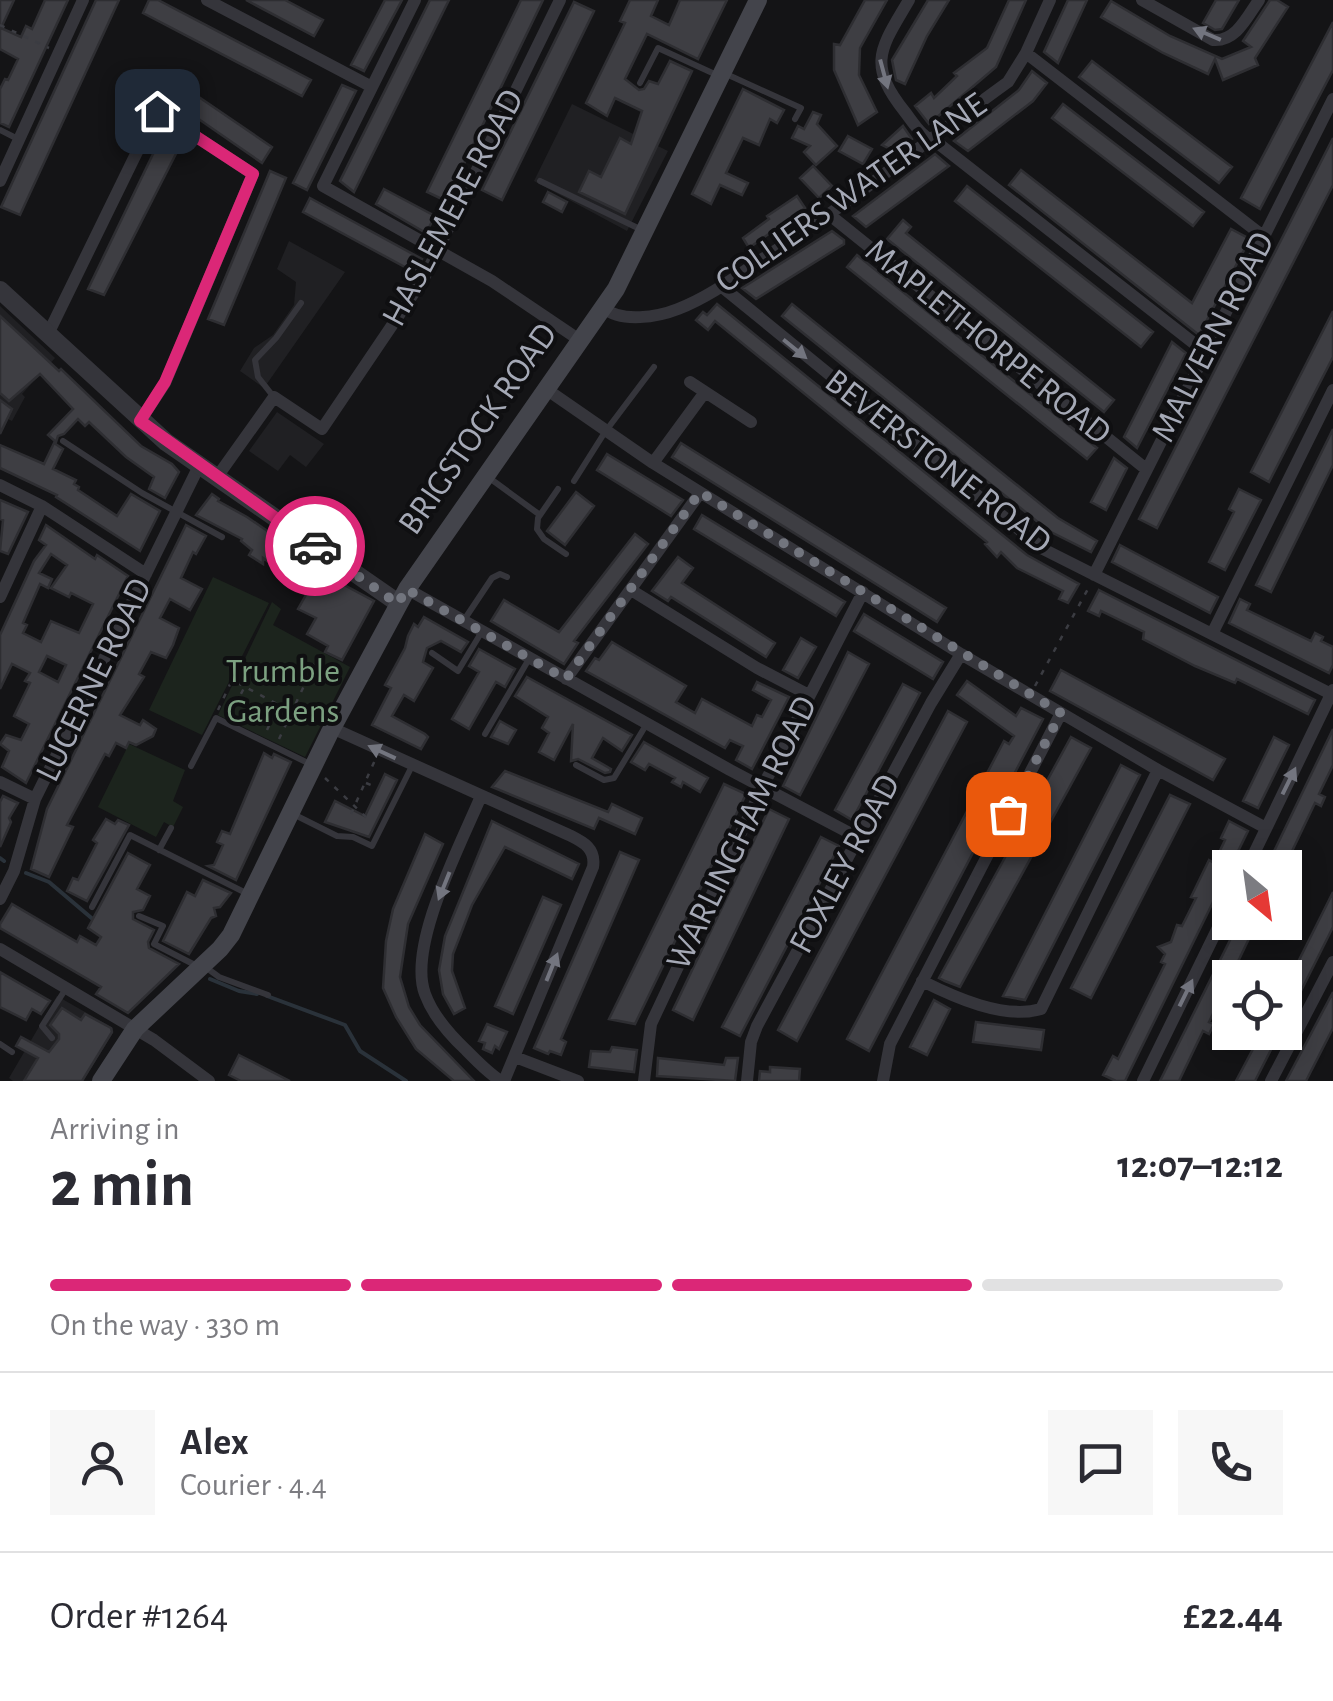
<!DOCTYPE html>
<html lang="en">
<head>
<meta charset="utf-8">
<style>
  body { margin:0; font-family:"Alegreya Sans",sans-serif; background:#f7f7f7; color:#2b2b33; height:100vh; display:flex; flex-direction:column; font-size:38px; white-space:nowrap }
  * { box-sizing:border-box; margin:0 }
  p { font-size:32px; color:#7c7c81 }
  .icon { flex:none; width:55px; height:55px; fill:none; stroke:currentColor; stroke-width:2; stroke-linecap:round; stroke-linejoin:round }
  .map { position:relative; height:1081px; overflow:hidden }
  .drawer { display:flex; flex-direction:column; background:#fff; flex:1 }
  .drawer>* { flex:none }
  .needle { width:65px; rotate:151deg }
  .controls { position:absolute; left:1212px; top:850px; display:grid; gap:20px }
  .controls a { display:grid; place-items:center; width:90px; height:90px; border-radius:0px; background:#fff; box-shadow:0 5px 25px #0003; font-size:50px }
  .pin { position:absolute; display:grid; place-items:center; width:85px; height:85px; color:#fff; margin:-42px; border-radius:20px; box-shadow:0 5px 15px #0006 }
  .courier { position:absolute; display:grid; place-items:center; width:100px; height:100px; margin:-50px; border:8px solid #db2777; border-radius:50%; background:#fff; color:#222; box-shadow:0 2px 12px #0007 }
  .headline em { font-style:normal; font-weight:700 }
  .headline div { display:flex; flex-direction:column-reverse }
  .headline { display:flex; align-items:center; justify-content:space-between; height:170px; padding:0 50px }
  h1 { font-size:65px; font-weight:700; line-height:75px }
  .bar { display:grid; grid-template-columns:repeat(4,1fr); gap:15px 10px; align-content:center; height:120px; padding:0 50px }
  .bar i { height:12px; border-radius:8px; background:#e1e1e2 }
  .bar .on { background:#db2777 }
  .bar p { grid-column:span 4 }
  .line { display:flex; align-items:center; gap:25px; padding:0 50px; border-top:2px solid #e1e1e2 }
  .line div { flex:1 }
  .round { display:grid; place-items:center; flex:none; width:105px; height:105px; border-radius:0px; background:#f7f7f7 }
  .map>svg:first-child { display:block }
  .built { fill:#202023 }
  .green { fill:#1c241d }
  .lines { fill:none; stroke-linecap:round; stroke-linejoin:round }
  .stream { stroke:#2a323a; stroke-width:4 }
  .building { fill:#3e3e43; stroke:#2e2e32; stroke-width:2.5; fill-rule:evenodd }
  .path { stroke:#3b3c42; stroke-width:2.5; stroke-dasharray:5 8; stroke-linecap:butt }
  .service { stroke:#35353b; stroke-width:6 }
  .minor { stroke:#35353b; stroke-width:12 }
  .tertiary { stroke:#35353b; stroke-width:18 }
  .secondary { stroke:#43444b; stroke-width:18 }
  .oneway { fill:#73757f }
  .done { stroke:#72757e; stroke-width:10; stroke-dasharray:0 18 }
  .route { stroke:#db2777; stroke-width:12 }
  .labels { text-anchor:middle; dominant-baseline:central; stroke-width:8; stroke-linejoin:round; paint-order:stroke }
  .street-label { font-size:35px; fill:#a5a9b6; stroke:#0f0f11 }
  .park-label { font-size:35px; fill:#7ca181; stroke:#0f0f11 }
</style>
</head>
<body>
<div class="map">
<svg width="1333" height="1081" viewBox="0 0 1333 1081">
  <rect width="100%" height="100%" fill="#141416"/>
  <path class="built" d="M572,104L668,151L627,231L534,181Z
    M289,241L345,272L264,388L240,371L254,348L273,335L294,305L296,282L277,269Z
    M0,306L55,358L22,394L25,397L12,421L0,415Z
    M277,412L324,444L306,467L290,455L278,471L249,451Z
    M57,996L113,1028V1033L83,1081H13L9,1078Z"/>
  <path class="green" d="M213,577L269,603L202,735L149,710Z
    M272,602L281,609L273,625L350,667L305,757L218,715Z
    M129,744L185,770L173,801L183,807L173,827L164,822L156,837L98,807Z"/>
  <g class="lines">
    <path class="stream" d="M0,858L4,861
      M26,873L49,882L95,921
      M210,979L239,991L257,994
      M267,996L345,1025L360,1051L406,1081"/>
  </g>
  <path class="building" d="M0,0H14L1,28L21,37L26,26L32,29L45,0H68L9,127L0,123V89L5,79L8,80L18,59L0,49Z
    M96,0H119L20,215L1,207Z
    M149,0H158L311,80L302,96L143,13Z
    M246,0H285L323,20L314,36Z
    M385,0H402L364,71L351,65Z
    M430,0H449L354,192L340,181Z
    M521,0H543L446,201L427,192Z
    M630,0H658L651,16L669,25L680,0H727L698,59L647,34L625,79L639,90L644,89L649,81L658,84L670,61L692,71L625,214L579,192L589,171L601,177L620,138L631,144L642,111L615,98L607,116L586,103L625,23L620,21Z
    M865,0H887L860,48L859,75L877,112L858,125L834,70V44L840,45Z
    M928,0H949L927,36L905,84L896,80L892,60Z
    M1009,0H1026L996,67L929,124L915,106L931,93L934,98L957,76L954,73L987,48Z
    M1068,0H1087L1058,63L1044,52Z
    M1216,0H1239L1222,29L1215,30L1203,23Z
    M1270,0H1277L1288,7L1255,58L1258,65L1223,80L1215,59L1208,74L1163,53L1101,17L1111,1L1170,36L1222,59L1251,47L1243,41Z
    M574,2L594,11L502,200L482,190Z
    M1333,22V70L1260,209L1241,198Z
    M1092,61L1232,167L1219,183L1079,77Z
    M1032,71L1047,83L1033,101L968,151L954,141L1019,90Z
    M168,76L272,147L262,163L158,91Z
    M342,85L356,91L307,190L293,183Z
    M743,89L784,110L777,123L770,119L759,145L743,138L726,173L748,183L742,195L720,185L711,204L692,194Z
    M1063,104L1204,212L1193,226L1052,118Z
    M813,112L821,115L817,124L837,146L816,165L804,152L810,146L792,138L798,126L804,129Z
    M903,126L912,139L896,152L882,145Z
    M165,129L183,140L104,295L88,289Z
    M848,136L872,149L863,164L839,151Z
    M1333,138V185L1157,528L1139,519Z
    M935,154L949,166L866,227L853,216Z
    M813,166L832,186L819,198L800,178Z
    M1021,170L1192,303L1231,229L1250,239L1199,335L1009,185Z
    M270,171L286,178L224,325L208,319Z
    M967,186L1153,332L1141,347L955,201Z
    M384,189L435,216L426,233L376,204Z
    M548,192L567,202L562,212L543,202Z
    M797,196L805,208L749,248L743,238L769,219L767,216Z
    M310,198L422,259L418,267L414,272L303,212Z
    M903,220L911,227L906,233L1114,400L1104,412L887,239Z
    M832,231L844,240V244L756,299L742,288Z
    M857,255L1097,448L1087,459L847,267Z
    M717,304L1027,555L1079,584L1068,603L1059,599L1063,591L1017,568L1001,552L997,557L985,544L987,542L715,321L708,330L696,320L703,312L707,315Z
    M792,304L1058,518L1097,541L1091,552L1049,531L782,316Z
    M1333,311V357L1269,482L1251,472Z
    M0,316L59,371L61,369L141,446L172,464L179,472L165,498L149,489L154,477L126,457L89,422L85,426L78,419L64,434L58,436L56,442L48,435L73,409L40,374L9,401L0,393Z
    M1172,342L1186,353L1137,448L1124,437Z
    M0,400L12,409L0,434Z
    M1333,429V465L1271,592L1256,585Z
    M54,443L63,449L53,469L76,480L74,484L79,487L78,490L117,516L131,494L160,511L140,551L56,497L57,495L0,468V445L44,464Z
    M681,443L946,608L937,622L672,457Z
    M607,454L683,500L671,516L597,470Z
    M1114,458L1127,468L1106,510L1091,502Z
    M1239,489L1261,500L1225,570L1209,562L1234,512L1229,509Z
    M576,492L594,506L565,545L547,531Z
    M212,494L219,499L218,501L247,517L304,556L308,560L305,564L374,601L342,660L325,652L328,646L307,634L316,618L298,609L311,586L296,577L294,580L263,558V564L249,555L252,550L241,541L242,539L196,515Z
    M0,500L28,512L8,554L0,551L3,520L0,519Z
    M702,515L845,602L836,616L694,529Z
    M46,525L95,559L97,555L128,576L26,783L2,767L9,751L0,744L6,735L21,740L29,724L14,716L30,683L25,681L30,673L12,664L0,689V635L34,561L46,545L39,540ZM51,554L67,565L51,588L69,597L71,593L93,604L79,633L51,621L41,642L23,633L27,625L23,623L40,584L48,588L52,579L39,573ZM47,656L66,665L58,682L39,672Z
    M186,525L206,536L196,554L193,552L181,578L202,589L190,610L170,599L160,618L179,628L173,645L166,658L151,652L139,674L144,677L120,715L140,725L143,720L156,729L153,736L136,745L129,742L126,748L116,743L109,756L105,754L67,825L73,827L49,877L31,869L47,809Z
    M635,534L648,544L574,641L578,643L564,664L491,621L504,600L559,632Z
    M1120,545L1218,597L1210,613L1112,562Z
    M678,557L693,568L682,583L775,643L766,657L671,597L668,601L652,591Z
    M1099,590L1315,700L1308,714L1237,679L1235,683L1195,666L1143,639L1144,632L1101,611L1099,616L1088,611Z
    M1240,599L1250,604L1247,610L1311,641L1315,633L1323,637L1321,641L1333,647V665L1329,673L1229,623Z
    M864,614L943,662L933,679L854,631Z
    M424,617L468,642L461,652L441,641L427,648L423,662L433,668L414,701L404,695L392,716L425,734L428,737L421,749L372,725L391,688L385,685L405,648L408,636L414,624L418,627Z
    M801,638L816,647L798,678L783,670Z
    M612,642L686,686L676,702L695,713L702,699L752,726L757,715L762,717L771,700L753,690L757,682L789,697L752,769L736,760L743,746L730,740L725,748L586,671L595,658L599,660Z
    M479,649L515,669L505,687L496,682L469,729L452,719L479,672L469,666Z
    M848,652L869,664L800,795L783,786Z
    M1061,670L1225,759L1213,780L1050,691Z
    M527,677L632,735L622,751L603,738L592,758L611,769L610,772L605,773L578,759L571,761L573,724L554,760L539,752L549,733L542,728L548,717L515,696Z
    M967,681L1016,716L1021,708L1043,719L869,1051L847,1039L1004,741L1009,744L1014,736L957,695Z
    M903,684L920,693L852,820L835,810Z
    M948,711L967,722L797,1041L778,1030Z
    M500,721L516,730L508,744L491,737Z
    M1333,729V765L1319,794L1325,797L1321,806L1315,803L1284,868H1266Z
    M1071,737L1091,748L960,987L945,981L939,978Z
    M1274,737L1289,745L1258,808L1243,801Z
    M644,742L708,778L700,792L683,782L681,787L672,782L675,778L649,764L645,770L631,762Z
    M264,753L272,758L274,754L291,762L236,880L208,866L214,865L223,845L217,842L222,831L230,834Z
    M1121,765L1140,775L1025,1000L1003,996Z
    M505,771L608,812L612,804L642,818L635,834L599,818L594,829L492,787Z
    M385,774L397,780L369,837L325,822L335,801L365,816Z
    M724,784L746,794L635,1024L609,1019Z
    M1170,795L1190,804L1091,998L1071,988Z
    M3,796L18,803L9,818L11,822L0,847V802Z
    M769,809L789,819L693,1020L673,1010Z
    M106,819L115,824L118,820L129,825L87,901L67,891L73,878L78,880L97,843L93,840Z
    M492,821L579,864L572,879L505,847L472,905L453,954L452,971L465,1008L454,1014L443,994L439,970L445,936Z
    M1229,821L1248,831L1125,1081H1116L1103,1075L1113,1056L1118,1059L1165,964L1161,962L1165,954L1158,947L1171,942L1177,925L1182,926L1196,898L1191,897L1209,860L1214,863L1225,840L1221,838Z
    M425,834L443,844L408,924L400,977L409,1007L420,1025L474,1081H454L416,1049L396,1017L383,988L386,941L393,909Z
    M821,837L839,846L740,1036L722,1027Z
    M620,852L639,860L561,1039L566,1042L561,1055L550,1051L548,1054L534,1048Z
    M128,853L150,865L137,889L150,896L143,910L133,912V919L154,930L148,942L149,948L179,964L128,1013L96,994L101,987L0,928V924L12,904L77,942L80,936L96,945L101,937L88,928Z
    M203,880L231,893L220,907L214,908L216,916L211,918L189,954L163,941L187,892L195,896Z
    M1333,892V927L1285,1023V988Z
    M543,897L561,905L513,1014L495,1006Z
    M1239,922H1257L1209,1022L1214,1024L1209,1034L1203,1031L1179,1081H1160Z
    M0,972L50,1001L41,1014L32,1009L26,1020L0,1007Z
    M1333,992V1028L1306,1081H1286Z
    M934,1000L950,1009L927,1055L910,1047Z
    M62,1008L81,1020L85,1014L111,1028L112,1032L82,1081H24L38,1058L16,1046L21,1037L49,1052L59,1039V1034L50,1025Z
    M976,1022L1044,1030L1041,1050L973,1042Z
    M487,1024L507,1032L499,1049L495,1046L492,1053L483,1049L485,1043L479,1041Z
    M1262,1032H1280L1255,1081H1236Z
    M612,1047L637,1050L634,1072L589,1067L591,1051L610,1052Z
    M239,1055L290,1081H241L229,1075Z
    M658,1058L724,1065L726,1058H738L735,1081L657,1076Z
    M770,1067L800,1069L799,1081H759L760,1071L770,1072Z"/>
  <g class="lines">
    <path class="path" d="M0,25L49,48
      M1035,686L1089,587
      M218,710L232,680L315,724
      M229,717L244,688
      M267,730L278,706
      M279,739L318,656
      M325,778L368,819
      M366,783L378,788
      M351,814L375,760"/>
    <path class="service" d="M724,73L801,108L795,119
      M640,83L658,48L719,76
      M0,130L18,139
      M540,181L644,231
      M273,396L258,377L255,360L276,338L301,303
      M63,441L142,493L222,537
      M488,477L540,515
      M574,481L605,432L654,367
      M558,489L538,518L537,529L544,539L566,554
      M464,620L492,578L500,574L507,577
      M432,653L458,671L481,633
      M485,734L529,659
      M576,765L604,780L614,778L646,725
      M191,766L216,718L312,765
      M295,815L337,836L353,837L372,846L412,766
      M159,850L171,828
      M92,907L130,835L250,895
      M139,916L163,926L154,944L199,967
      M204,966L219,977L268,995
      M52,1038L42,1026L65,990
      M0,1044L12,1052"/>
    <path class="minor" d="M207,0L372,87
      M415,0L323,186L492,281L581,341
      M909,0C881,48 866,63 905,112C915,125 922,138 939,144L1205,352
      M1142,0L1213,40C1236,42 1247,17 1259,0
      M1026,53L1263,236
      M0,181L83,0
      M831,216L1146,469
      M721,286L1043,549L1331,694
      M604,308C621,323 658,317 678,309C709,297 737,276 764,258C849,204 926,141 1008,82L1026,53L1050,0
      M48,334L157,111L253,174L165,383L140,421
      M690,382L751,422
      M546,389L653,463L961,654L1158,770L1266,828
      M653,463L705,392
      M217,477L274,397L322,429L424,278L560,0
      M0,485L42,506L146,574
      M1094,575L1333,99
      M407,589L730,770L859,838
      M631,590L757,668L809,695
      M0,597L42,506
      M1212,634L1333,390
      M566,679L700,493
      M332,728L569,835C583,842 596,848 593,867L504,1081
      M0,782L35,799
      M481,796C461,844 407,946 425,994C433,1016 449,1034 466,1050C477,1061 488,1073 501,1081
      M1247,868L1333,690
      M0,899L14,871L35,799L199,466
      M0,949L154,1040L209,1081
      M922,981C954,997 1004,1020 1041,1009L1158,770
      M515,1057L578,1081
      M644,1081L651,1024L762,788L863,592
      M747,1081L751,1042L757,1026L931,703L961,654
      M883,1081L890,1044L1061,713
      M1143,1081L1230,903
      M1271,1081L1333,962"/>
    <path class="tertiary" d="M0,290L166,442L398,603"/>
    <path class="secondary" d="M101,1081L135,1029L220,949L231,935L330,732L407,589L616,289L758,0"/>
  </g>
  <defs><path id="oneway-solid" d="M-6-.8H1V-3.2L6.5 0L1 3.2V.8H-6Z" transform="scale(2.5)"/></defs>
  <g class="oneway">
    <use href="#oneway-solid" transform="translate(1207 34) rotate(-157)"/>
    <use href="#oneway-solid" transform="translate(884 74) rotate(75)"/>
    <use href="#oneway-solid" transform="translate(795 349) rotate(39)"/>
    <use href="#oneway-solid" transform="translate(382 752) rotate(-155)"/>
    <use href="#oneway-solid" transform="translate(1289 781) rotate(-64)"/>
    <use href="#oneway-solid" transform="translate(444 886) rotate(112)"/>
    <use href="#oneway-solid" transform="translate(552 967) rotate(-68)"/>
    <use href="#oneway-solid" transform="translate(1186 993) rotate(-64)"/>
  </g>
  <g class="lines">
    <path class="done" d="M315,546L398,604L406,589L566,679L700,492L1061,713L1008,814"/>
    <path class="route" d="M157,111L253,174L165,382L140,421L315,546"/>
  </g>
  <g class="labels">
    <g class="street-label">
      <text transform="translate(851 193) rotate(-35)">COLLIERS WATER LANE</text>
      <text transform="translate(453 208) rotate(-62)">HASLEMERE ROAD</text>
      <text transform="translate(1213 337) rotate(-63)">MALVERN ROAD</text>
      <text transform="translate(988 342) rotate(39)">MAPLETHORPE ROAD</text>
      <text transform="translate(478 429) rotate(-55)">BRIGSTOCK ROAD</text>
      <text transform="translate(938 462) rotate(38)">BEVERSTONE ROAD</text>
      <text transform="translate(94 680) rotate(-64)">LUCERNE ROAD</text>
      <text transform="translate(742 833) rotate(-64)">WARLINGHAM ROAD</text>
      <text transform="translate(845 864) rotate(-62)">FOXLEY ROAD</text>
    </g>
    <g class="park-label">
      <text x="283" y="671">Trumble<tspan x="283" dy="40">Gardens</tspan></text>
    </g>
  </g>
</svg>
<div class="controls">
<a><svg class="needle" viewBox="-14 -14 28 28"><path d="M0-13l5 13h-10z" fill="#e53935"/><path d="M0 13l5-13h-10z" fill="#7c7c81"/></svg></a>
<a><svg class="icon" aria-label="locate" viewBox="0 0 24 24"><circle cx="12" cy="12" r="6"/><path d="M12 2v4M12 18v4M2 12h4M18 12h4"/></svg></a>
</div>
<div class="pin" style="left:1008px;top:814px;background:#ea580c"><svg class="icon" aria-label="bag" viewBox="0 0 24 24"><path d="M5 8h14l-1 12H6zM9 8a3 3 0 0 1 6 0"/></svg></div>
<div class="pin" style="left:157px;top:111px;background:#1f2937"><svg class="icon" aria-label="home" viewBox="0 0 24 24"><path d="M3 11l9-7 9 7M6 9v11h12V9"/></svg></div>
<div class="courier" style="left:315px;top:546px"><svg class="icon" aria-label="car" viewBox="0 0 24 24"><path d="M5 17H2v-5l4-1 3-4h7l3 4 3 1v5h-3M9 17h6M6 11h13"/><circle cx="7" cy="17" r="2"/><circle cx="17" cy="17" r="2"/></svg></div>
</div>
<section class="drawer">
<div class="headline"><div><h1>2 min</h1><p>Arriving in</p></div><em>12:07–12:12</em></div>
<div class="bar"><i class="on"></i><i class="on"></i><i class="on"></i><i></i><p>On the way · 330 m</p></div>
<div class="line" style="height:180px"><a class="round"><svg class="icon" aria-label="person" viewBox="0 0 24 24"><circle cx="12" cy="8" r="4"/><path d="M4 21q1-7 8-7t8 7"/></svg></a><div><b>Alex</b><p>Courier · 4.4</p></div><a class="round"><svg class="icon" aria-label="chat" viewBox="0 0 24 24"><path d="M4 5h16v11H9l-5 4z"/></svg></a><a class="round"><svg class="icon" aria-label="phone" viewBox="0 0 24 24"><path d="M5 4h4l2 5-3 2q2 4 5 5l2-3 5 2v4C11 20 4 13 5 4z"/></svg></a></div>
<div class="line" style="height:130px"><div>Order #1264</div><b>£22.44</b></div>
</section>
</body>
</html>
